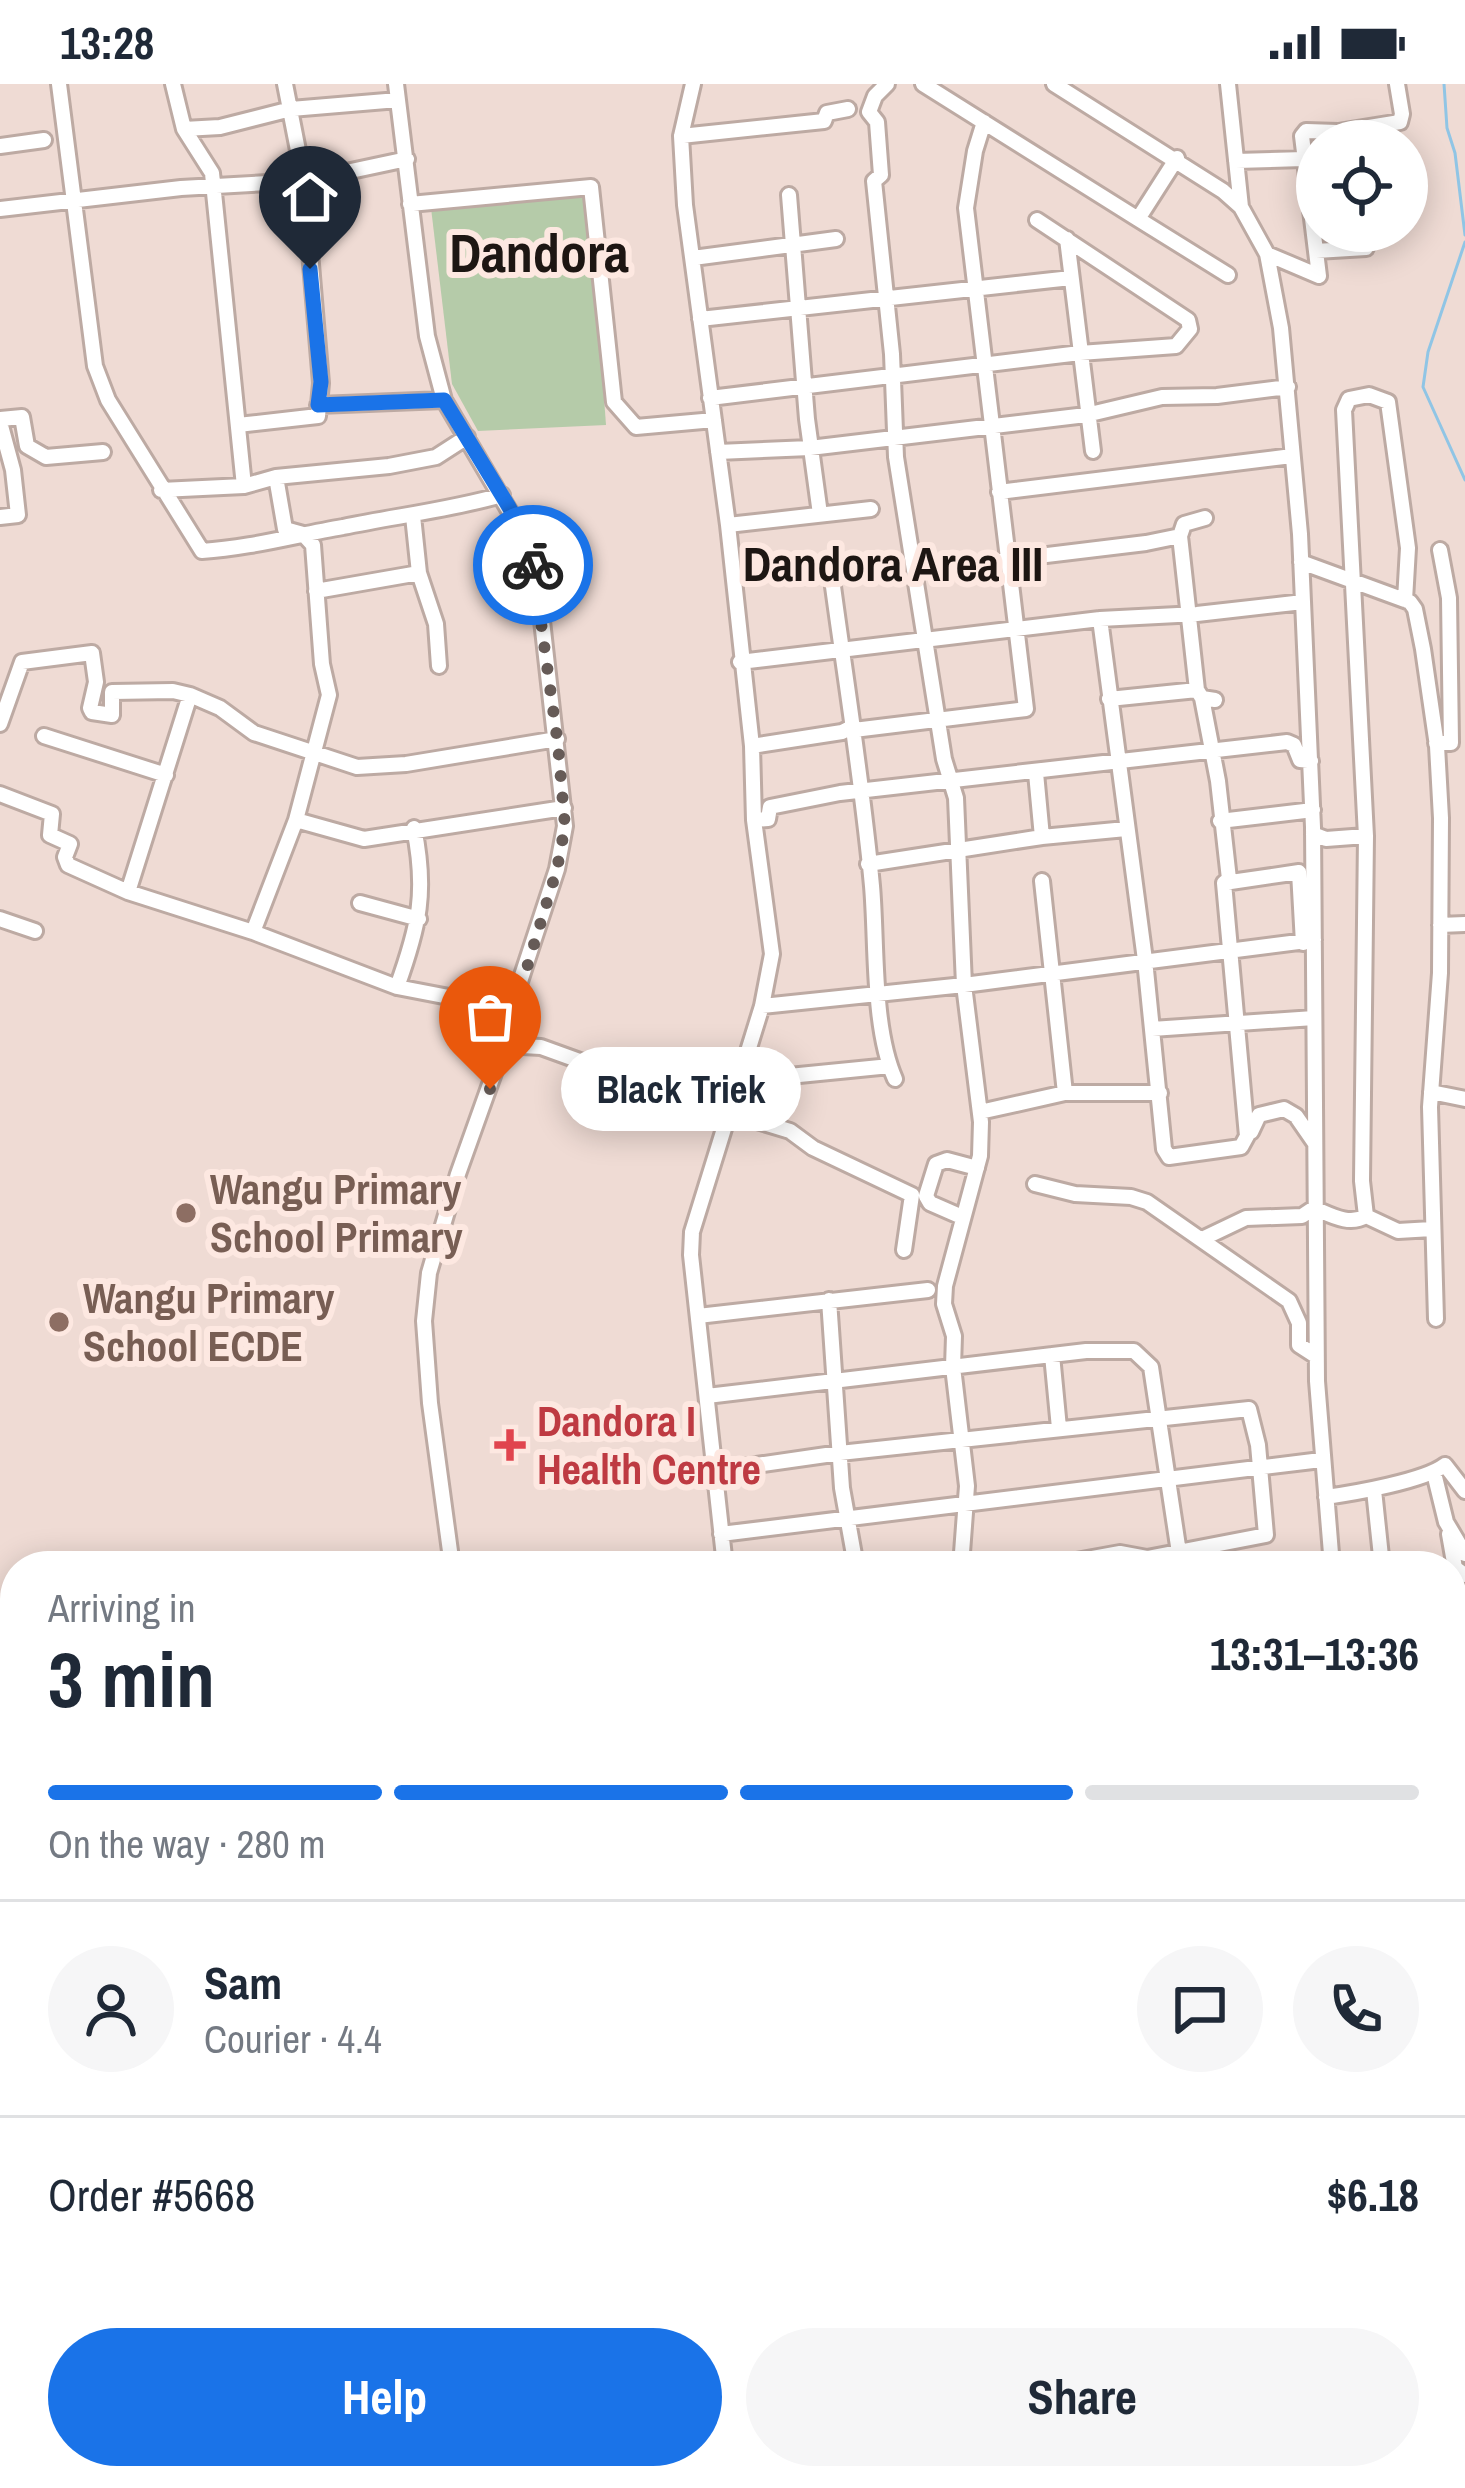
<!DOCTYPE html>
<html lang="en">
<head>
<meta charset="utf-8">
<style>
  body { margin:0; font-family:"Archivo Narrow",sans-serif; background:#f6f6f7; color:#1f2937; height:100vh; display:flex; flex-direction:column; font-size:45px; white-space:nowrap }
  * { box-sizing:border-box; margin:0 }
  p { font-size:39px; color:#747a83 }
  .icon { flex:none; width:66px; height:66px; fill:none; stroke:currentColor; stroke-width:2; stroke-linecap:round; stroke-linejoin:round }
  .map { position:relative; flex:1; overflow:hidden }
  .drawer { position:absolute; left:0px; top:1467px; width:1467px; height:939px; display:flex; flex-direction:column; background:#fff; border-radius:48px 48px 0 0; box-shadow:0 6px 30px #0003 }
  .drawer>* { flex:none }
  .controls { position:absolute; left:1296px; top:36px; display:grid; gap:24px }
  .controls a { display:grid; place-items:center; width:132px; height:132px; border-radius:50%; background:#fff; box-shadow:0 6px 30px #0003; font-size:60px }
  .pin { position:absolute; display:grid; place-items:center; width:102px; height:102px; color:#fff; margin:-123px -51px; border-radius:50% 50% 50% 0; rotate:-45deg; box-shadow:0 0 12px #0007 }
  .pin .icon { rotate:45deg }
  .courier { position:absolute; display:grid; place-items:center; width:120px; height:120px; margin:-60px; border:9px solid #1a73e8; border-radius:50%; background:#fff; color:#222; box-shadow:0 3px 15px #0007 }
  .bubble { position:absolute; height:84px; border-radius:42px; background:#fff; box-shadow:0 6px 30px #0003; font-size:39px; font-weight:700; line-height:84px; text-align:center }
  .headline em { font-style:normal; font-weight:700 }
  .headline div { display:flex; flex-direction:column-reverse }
  .headline { display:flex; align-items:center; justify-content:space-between; height:204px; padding:0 48px }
  h1 { font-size:78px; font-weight:700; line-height:90px }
  .bar { display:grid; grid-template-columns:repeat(4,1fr); gap:18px 12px; align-content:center; height:144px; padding:0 48px }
  .bar i { height:15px; border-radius:9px; background:#e0e1e3 }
  .bar .on { background:#1a73e8 }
  .bar p { grid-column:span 4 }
  .line { display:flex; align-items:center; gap:30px; padding:0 48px; border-top:3px solid #e0e1e3 }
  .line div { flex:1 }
  .round { display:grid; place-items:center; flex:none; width:126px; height:126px; border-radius:63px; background:#f6f6f7 }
  .cta { display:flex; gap:24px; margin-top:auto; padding:24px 48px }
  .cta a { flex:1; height:138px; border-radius:72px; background:#1a73e8; color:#fff; font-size:48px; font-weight:700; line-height:138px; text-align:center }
  .cta a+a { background:#f6f6f7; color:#1f2937 }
  .status { display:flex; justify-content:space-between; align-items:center; height:84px; padding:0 60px; background:#fff; direction:ltr }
  .status svg { height:33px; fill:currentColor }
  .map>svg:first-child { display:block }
  .green { fill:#b5cba9 }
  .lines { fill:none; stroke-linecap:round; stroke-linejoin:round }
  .stream { stroke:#90c5e5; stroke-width:3 }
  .minor-casing { stroke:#bdaaa3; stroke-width:20 }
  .minor { stroke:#fff; stroke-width:14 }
  .done { stroke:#665b57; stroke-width:12; stroke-dasharray:0 21.6 }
  .route { stroke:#1a73e8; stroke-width:15 }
  .education-dot { fill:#8d6e63; stroke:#fde8e1; stroke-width:4.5 }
  .health-dot { fill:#e0444e; stroke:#fde8e1; stroke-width:4.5 }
  .labels { text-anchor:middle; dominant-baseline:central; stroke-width:12; stroke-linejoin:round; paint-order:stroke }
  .education-label { font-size:42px; font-weight:bold; fill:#785e54; stroke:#fde8e1; text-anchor:start }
  .health-label { font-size:42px; font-weight:bold; fill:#be3a42; stroke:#fde8e1; text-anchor:start }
  .quarter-label { font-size:48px; font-weight:bold; fill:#1d1613; stroke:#fde8e1 }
  .district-label { font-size:54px; font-weight:bold; fill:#1d1613; stroke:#fde8e1 }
</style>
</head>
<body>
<div class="status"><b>13:28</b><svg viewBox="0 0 49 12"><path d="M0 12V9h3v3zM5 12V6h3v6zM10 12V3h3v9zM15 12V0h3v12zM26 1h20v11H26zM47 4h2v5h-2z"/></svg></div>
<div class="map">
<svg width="1465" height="2404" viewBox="0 0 1465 2404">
  <rect width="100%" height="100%" fill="#efdbd4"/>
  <path class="green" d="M589,108L606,341L478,347L452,300L431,124Z"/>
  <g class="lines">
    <path class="stream" d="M1444,0L1447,44L1455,69L1465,151
      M1465,158L1428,268L1423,303L1465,396"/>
    <defs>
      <path id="minor" d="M59,0L95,282L108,316L202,467C250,464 296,451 343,443C396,432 449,426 502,411
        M173,0L184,45L212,89L244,402
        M396,0L427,252L444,316L527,457L538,501L565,742L557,785L511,925L504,961L458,1090L429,1189L424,1237L430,1319L452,1482
        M693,0L681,52L685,121L728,441L752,662L754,736L772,870L762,922L692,1148L691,1171L725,1482
        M887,0L875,12L869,28L877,38L881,91L874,97L892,270L896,373L944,675L956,714L964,901L981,1038L980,1072L945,1202L944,1220L954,1252L953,1283L967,1402L961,1482
        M923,0L1138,135L1177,74
        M1054,0L1223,107L1241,123L1267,170L1281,244L1300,450L1313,743L1317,1297L1332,1482
        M1228,0L1241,123
        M184,45L220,43L291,25L398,16
        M681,52L824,37L827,29L848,25
        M0,62L44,56
        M1236,77L1304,75
        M1407,100H1412
        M789,111L807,335L820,430
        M410,120L591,103L614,318L636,343L714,336
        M0,125L181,104L304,97L407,75
        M1138,135L1228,191
        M1067,155L1093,367
        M1316,167L1366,164
        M1267,170L1319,192
        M693,174L836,155
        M1319,192L1302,52L1306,47L1338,48L1400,38L1402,30L1397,0
        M700,235L1071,194
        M710,314L1080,269L1176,262L1190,245L1188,236L1037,136
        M318,321L444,316
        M0,335L22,333L27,362L46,373L103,368
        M238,341L318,332L321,299L304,97L285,0
        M718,368L810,364L1086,331L1162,313L1217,312L1288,303
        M161,406L244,402L276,393L389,382L436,373L467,353
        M999,408L1292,372
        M413,432L419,489L436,540L439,582
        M0,433L18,431L13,386L0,338
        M1205,434L1184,440L1180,452L1197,606L1202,614L1215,616
        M728,441L871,425
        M1301,478L1410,518L1415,525L1423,565L1437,662L1441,734L1440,889L1430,1023L1436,1235
        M830,480C844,587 862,694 872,802C877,859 872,943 895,995
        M915,487L1146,459L1180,452
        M316,507L419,489
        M1405,516L1408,464L1388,318L1369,311L1349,315L1344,326L1366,752L1362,1097L1366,1132L1398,1147L1432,1145
        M1100,535L1145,876L1164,1065L1169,1073L1241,1063L1247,1052L1224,799L1229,795L1218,697L1202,614
        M740,578L1100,535L1197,530L1303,518
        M1109,615L1197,606
        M0,640L22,578L92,569L96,598L90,624L92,628L112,631V608L173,607L190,611L220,624L254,649L357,683L406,680L557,655
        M854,646L1026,625L966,124L975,67L984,38
        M44,652L166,691
        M1436,659H1451L1449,514L1440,466
        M752,662L842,648L854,642
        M1036,689L1042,753L1126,745
        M0,710L52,730L50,751L70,760L65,773L68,781L128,808L253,848L397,903L511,925
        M296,736L364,755L564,724
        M754,736L768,735L770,723L840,709L1287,658L1294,661L1300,676L1311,677
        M1220,737L1313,726
        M1313,750L1326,755L1366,752
        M868,780L1042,753
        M1042,797L1065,1009
        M1224,799L1299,788L1303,859
        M128,808L190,611
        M360,819L419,835
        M0,835L35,847
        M1440,841L1465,840
        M253,848L296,736L329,611L322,580L313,461L303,450L285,445L276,393
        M397,903C419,842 427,808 414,744
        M762,922L964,901L1314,856
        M1152,945L1314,934
        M504,961L541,963L588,980L731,1014L752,1013L764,981L779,993L890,982
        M1431,1008L1465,1015
        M727,1028L790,1047L813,1064L912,1111L904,1166
        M980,1028L1065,1009H1160
        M1251,1048L1259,1031L1284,1025L1296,1032L1314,1058
        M1035,1100L1075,1110L1131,1113L1147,1118L1289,1217L1299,1239V1261L1316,1272
        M962,1133L930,1119L926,1112L936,1080L947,1076L977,1084
        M1202,1155L1246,1134L1302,1132L1314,1124C1331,1131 1349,1142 1366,1132
        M829,1216L842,1404L856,1482
        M698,1232L928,1206
        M1052,1271L1059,1344
        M707,1312L1086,1267H1134L1151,1283L1181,1482
        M715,1387L840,1369L1249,1325L1258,1361L1266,1451L1147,1474L1120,1469L1065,1479L1013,1482
        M1434,1389L1446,1438L1465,1470
        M1374,1406L1382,1482
        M1326,1413C1354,1409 1424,1397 1445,1381L1465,1407
        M721,1450L1321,1376
        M1449,1450L1455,1484L1465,1491
        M0,1653L15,1654
        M1452,1700L1465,1699
        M0,1714H15
        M1452,1939H1465
        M1452,2022L1465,2020
        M1452,2063L1465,2062
        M1452,2132H1465
        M1452,2202L1465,2205
        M1452,2292L1465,2381
        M635,2391L638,2404
        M914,2391L916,2404
        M1018,2391L1021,2404
        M1103,2391L1106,2404
        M1377,2391L1379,2404
        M1198,2404L1200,2391"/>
    </defs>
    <use href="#minor" class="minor-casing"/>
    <use href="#minor" class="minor"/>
  </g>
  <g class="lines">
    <path class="done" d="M490,1005L557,785L565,742L558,661L533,481"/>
    <path class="route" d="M310,185L321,298L318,321L444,316L509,423L527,457L533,481"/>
  </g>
  <g class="education-dot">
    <circle cx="186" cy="1129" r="12"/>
    <circle cx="59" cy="1238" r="12"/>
  </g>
  <path class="health-dot" d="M504 1343h12v12h12v12h-12v12h-12v-12h-12v-12h12z"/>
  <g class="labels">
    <g class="education-label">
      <text x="210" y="1105">Wangu Primary<tspan x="210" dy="48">School Primary</tspan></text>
      <text x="83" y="1214">Wangu Primary<tspan x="83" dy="48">School ECDE</tspan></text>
    </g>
    <g class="health-label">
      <text x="537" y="1337">Dandora I<tspan x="537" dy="48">Health Centre</tspan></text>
    </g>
    <g class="quarter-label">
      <text x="893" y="479">Dandora Area III</text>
    </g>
    <g class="district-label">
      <text x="539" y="168">Dandora</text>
    </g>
  </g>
</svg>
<div class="controls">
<a><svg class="icon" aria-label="locate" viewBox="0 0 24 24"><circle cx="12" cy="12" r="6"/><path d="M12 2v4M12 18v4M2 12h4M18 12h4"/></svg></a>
</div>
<div class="pin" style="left:490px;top:1005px;background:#ea580c"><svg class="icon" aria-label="bag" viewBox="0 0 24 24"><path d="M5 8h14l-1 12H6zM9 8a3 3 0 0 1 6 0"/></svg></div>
<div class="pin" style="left:310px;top:185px;background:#1f2937"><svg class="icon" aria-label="home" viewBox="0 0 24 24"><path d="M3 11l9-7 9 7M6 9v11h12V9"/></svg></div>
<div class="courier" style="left:533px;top:481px"><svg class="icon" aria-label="bike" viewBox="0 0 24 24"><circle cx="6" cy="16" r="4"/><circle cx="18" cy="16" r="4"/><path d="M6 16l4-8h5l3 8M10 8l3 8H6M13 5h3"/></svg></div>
<div class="bubble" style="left:561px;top:963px;width:240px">Black Triek</div>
<section class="drawer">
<div class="headline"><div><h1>3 min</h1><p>Arriving in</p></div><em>13:31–13:36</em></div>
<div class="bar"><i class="on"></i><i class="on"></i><i class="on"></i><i></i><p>On the way · 280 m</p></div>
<div class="line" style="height:216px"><a class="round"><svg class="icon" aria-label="person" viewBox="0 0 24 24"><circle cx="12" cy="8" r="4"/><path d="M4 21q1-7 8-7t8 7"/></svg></a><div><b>Sam</b><p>Courier · 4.4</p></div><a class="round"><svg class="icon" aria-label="chat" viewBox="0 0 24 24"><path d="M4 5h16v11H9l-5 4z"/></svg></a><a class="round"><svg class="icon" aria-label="phone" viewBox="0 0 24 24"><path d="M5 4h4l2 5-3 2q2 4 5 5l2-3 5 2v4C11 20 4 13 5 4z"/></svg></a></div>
<div class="line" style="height:156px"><div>Order #5668</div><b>$6.18</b></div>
<div class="cta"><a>Help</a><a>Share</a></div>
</section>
</div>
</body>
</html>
